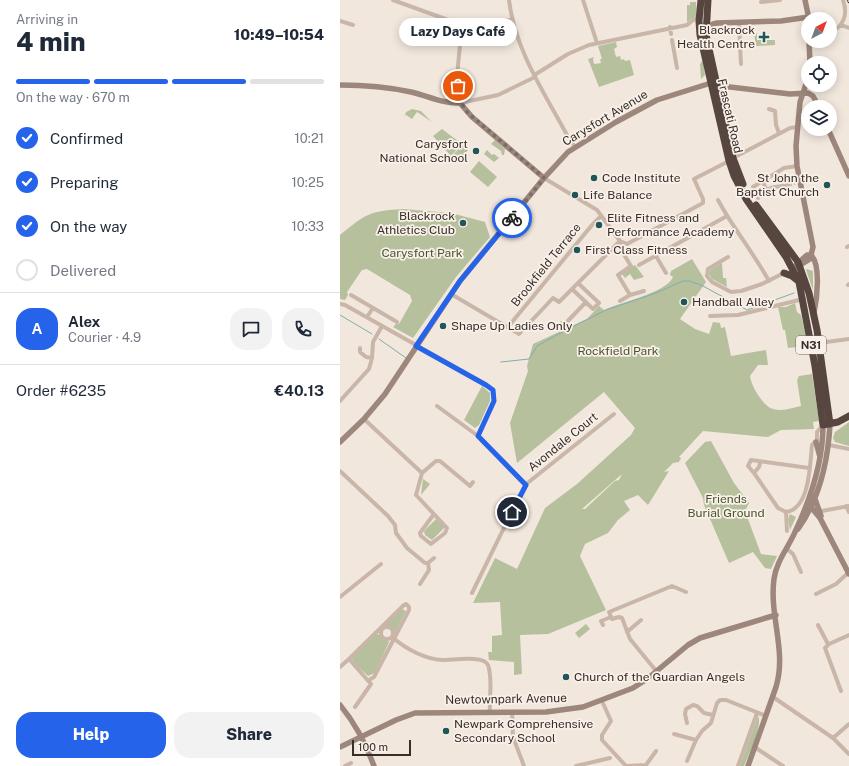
<!DOCTYPE html>
<html lang="en">
<head>
<meta charset="utf-8">
<style>
  body { margin:0; font-family:"Public Sans",sans-serif; background:#f2f2f3; color:#1f2937; height:100vh; display:flex; flex-direction:column; font-size:15px; white-space:nowrap }
  * { box-sizing:border-box; margin:0 }
  p { font-size:13px; color:#747a83 }
  .icon { flex:none; width:22px; height:22px; fill:none; stroke:currentColor; stroke-width:2; stroke-linecap:round; stroke-linejoin:round }
  .map { position:relative; flex:1; overflow:hidden }
  .sheet { display:flex; flex-direction:column; background:#fff; width:340px }
  .sheet>* { flex:none }
  .needle { width:26px; rotate:41deg }
  .tools { position:absolute; left:461px; top:12px; display:grid; gap:8px }
  .tools a { display:grid; place-items:center; width:36px; height:36px; border-radius:50%; background:#fff; box-shadow:0 2px 10px #0003; font-size:20px }
  .scale { position:absolute; left:12px; bottom:10px; width:59px; box-sizing:border-box; padding-left:4px; border:2px solid #372d29; border-top:0; font-size:11px; line-height:14px; white-space:nowrap; color:#372d29; -webkit-text-stroke:3px #f9f1e9; paint-order:stroke }
  .pin { position:absolute; display:grid; place-items:center; width:34px; height:34px; color:#fff; margin:-17px; border:2px solid #fff; border-radius:50%; box-shadow:0 1px 4px #0007 }
  .courier { position:absolute; display:grid; place-items:center; width:40px; height:40px; margin:-20px; border:3px solid #2563eb; border-radius:50%; background:#fff; color:#222; box-shadow:0 1px 5px #0007 }
  .bubble { position:absolute; height:28px; border-radius:14px; background:#fff; box-shadow:0 2px 10px #0003; font-size:13px; font-weight:800; line-height:28px; text-align:center }
  .summary em { font-style:normal; font-weight:800 }
  .summary div { display:flex; flex-direction:column-reverse }
  .summary { display:flex; align-items:center; justify-content:space-between; height:68px; padding:0 16px }
  h1 { font-size:26px; font-weight:800; line-height:30px }
  .bar { display:grid; grid-template-columns:repeat(4,1fr); gap:6px 4px; align-content:center; height:48px; padding:0 16px }
  .bar i { height:5px; border-radius:3px; background:#e0e1e3 }
  .bar .selected { background:#2563eb }
  .bar p { grid-column:span 4 }
  .line { display:flex; align-items:center; gap:10px; padding:0 16px; border-top:1px solid #e0e1e3 }
  .line div { flex:1 }
  .round { display:grid; place-items:center; flex:none; width:42px; height:42px; border-radius:16px; background:#f2f2f3 }
  ol { padding:0 16px; list-style:none }
  li { display:flex; align-items:center; gap:12px; height:44px }
  li p { margin-inline-start:auto }
  li .icon { padding:4px; border-radius:50%; background:#2563eb; color:#fff; stroke-width:4 }
  li:last-child { color:#747a83 }
  li i { width:22px; height:22px; border:2px solid #e0e1e3; border-radius:50% }
  .cta { display:flex; gap:8px; margin-top:auto; padding:8px 16px }
  .cta a { flex:1; height:46px; border-radius:16px; background:#2563eb; color:#fff; font-size:16px; font-weight:800; line-height:46px; text-align:center }
  .cta a+a { background:#f2f2f3; color:#1f2937 }
  main { display:flex; flex:1; min-height:0 }
  .map>svg:first-child { display:block }
  .green { fill:#b6c09d; fill-rule:evenodd }
  .lines { fill:none; stroke-linecap:round; stroke-linejoin:round }
  .stream { stroke:#7daeae; stroke-width:1 }
  .street-tunnel { stroke:#ccc2b9; stroke-width:4; stroke-dasharray:4 2; stroke-linecap:butt }
  .street { stroke:#c9b6a9; stroke-width:4 }
  .secondary { stroke:#9d867b; stroke-width:5.5 }
  .highway { stroke:#574640; stroke-width:7 }
  .rail-casing { stroke:#372d29; stroke-width:2.5 }
  .rail { stroke:#f9f1e9; stroke-width:1; stroke-dasharray:3; stroke-linecap:butt }
  .done { stroke:#786e68; stroke-width:4; stroke-dasharray:0 7.2 }
  .route { stroke:#2563eb; stroke-width:5 }
  .poi-dot { fill:#205657; stroke:#f9f1e9; stroke-width:1.5 }
  .labels { text-anchor:middle; dominant-baseline:central; stroke-width:3.5; stroke-linejoin:round; paint-order:stroke }
  .shield { fill:#f9f1e9; stroke:#716863; stroke-width:1 }
  .shield-label { font-size:11px; font-weight:bold; fill:#372d29 }
  .poi-label { font-size:12px; fill:#372d29; stroke:#f9f1e9; text-anchor:start }
  .street-label { font-size:12px; fill:#372d29; stroke:#f9f1e9 }
  .park-label { font-size:12px; fill:#48542d; stroke:#f9f1e9 }
</style>
</head>
<body>
<main>
<section class="sheet">
<div class="summary"><div><h1>4 min</h1><p>Arriving in</p></div><em>10:49–10:54</em></div>
<div class="bar"><i class="selected"></i><i class="selected"></i><i class="selected"></i><i></i><p>On the way · 670 m</p></div>
<ol>
<li><svg class="icon" aria-label="check" viewBox="0 0 24 24"><path d="M5 12l5 5 9-10"/></svg>Confirmed<p>10:21</p></li>
<li><svg class="icon" aria-label="check" viewBox="0 0 24 24"><path d="M5 12l5 5 9-10"/></svg>Preparing<p>10:25</p></li>
<li><svg class="icon" aria-label="check" viewBox="0 0 24 24"><path d="M5 12l5 5 9-10"/></svg>On the way<p>10:33</p></li>
<li><i></i>Delivered</li>
</ol>
<div class="line" style="height:72px"><b class="round" style="background:#2563eb;color:#fff">A</b><div><b>Alex</b><p>Courier · 4.9</p></div><a class="round"><svg class="icon" aria-label="chat" viewBox="0 0 24 24"><path d="M4 5h16v11H9l-5 4z"/></svg></a><a class="round"><svg class="icon" aria-label="phone" viewBox="0 0 24 24"><path d="M5 4h4l2 5-3 2q2 4 5 5l2-3 5 2v4C11 20 4 13 5 4z"/></svg></a></div>
<div class="line" style="height:52px"><div>Order #6235</div><b>€40.13</b></div>
<div class="cta"><a>Help</a><a>Share</a></div>
</section>
<div class="map">
<svg width="509" height="766" viewBox="0 0 509 766">
  <rect width="100%" height="100%" fill="#f1e7dd"/>
  <path class="green" d="M350,2H356L357,15L347,22V5H350Z
    M414,33H417V40H435V45L416,46Z
    M276,42L277,47L274,49L276,57L280,56L281,60L284,59L285,61L290,60L294,75L259,87L248,59L254,57L253,59L254,64L261,63L260,59H262L258,46Z
    M363,60L365,75L361,79L360,64Z
    M72,109L81,111L92,122L77,112L72,119L66,115L65,116L66,112Z
    M102,129L122,144L111,156L93,136Z
    M155,140L165,149L164,155H162L161,151L151,144Z
    M122,145L128,150L120,161L113,155Z
    M147,150L152,155L154,154L159,158L154,162L144,154Z
    M139,161L157,177L148,187L130,172Z
    M63,209L111,213L145,222L150,237L116,277L73,338L53,327L56,324H59L72,301L70,295L27,269L22,270L7,292L8,295L5,300L0,299V235C26,214 29,211 63,209Z
    M352,259L366,282L340,319L355,329L369,334L373,322L380,323L381,328L385,327L391,356L426,350L428,365H418L410,376C411,386 423,406 433,409C441,412 452,408 461,406L457,380L459,376L472,374L479,421L473,422L474,429L441,430L428,437L363,431L339,457L341,458L339,462L333,463L324,472L329,471L308,505L298,495L284,501L290,510L278,520L268,533L245,544L240,556L266,610L208,634L180,635L182,674L174,675V662L149,660L148,652H152V636L162,635L160,602L133,603L155,558L177,569L205,508L237,484L291,435L295,428L264,392L177,463L170,423L188,371L187,366L193,344L247,319L259,306L264,310C281,302 326,293 333,277L330,275L331,271ZM282,474L279,480L275,481L245,509H242Z
    M382,263L383,278H386L387,287L372,279L369,274L370,270Z
    M295,265L304,277L294,280L290,274L285,278L282,274Z
    M467,269L473,271V290L466,270Z
    M455,303L457,312L461,315L468,346L448,348L445,330H443L438,307H446Z
    M142,386L150,393V401L139,425L135,428L124,420Z
    M509,422V446L495,442L493,438L495,432Z
    M371,441L394,483L409,503L405,511L421,554L437,556L431,569L425,568L413,552L389,563L364,505L363,498L345,463L365,442Z
    M83,479L90,484L81,495Z
    M450,514L456,517L450,530L448,519Z
    M96,519L105,527L92,540L85,535L84,531Z
    M62,609L66,611L54,635L51,628L43,627Z
    M246,624L250,629L239,638L235,633Z
    M36,634L41,635L49,642L35,673L28,676L13,662L12,658Z
    M418,716C423,724 408,757 404,766H400Z"/>
  <g class="lines">
    <path class="stream" d="M0,315L32,334
      M39,339L66,358
      M161,362L189,359L197,346L226,330L266,310L316,293L343,281H350L363,286L407,310L454,293"/>
    <path class="street-tunnel" d="M448,185L455,183"/>
    <path class="street" d="M53,0L122,25L171,20
      M169,0C175,50 204,92 227,135L235,147
      M243,0L257,43
      M421,2L440,0
      M0,21L13,25
      M399,23L401,64
      M122,25C121,44 113,87 120,103L158,95L193,78L196,74L228,54L249,45L347,25L358,16
      M501,25L509,28
      M330,27L331,34
      M490,33C504,26 508,14 503,0
      M332,40L337,68
      M429,109L435,111L436,125L439,133
      M393,158L450,128L457,127
      M204,178L257,210L280,241L287,244L363,203V199L354,179L389,161
      M423,181L426,190L435,187
      M436,187L448,185
      M418,198L413,187L444,168L457,166
      M378,200C393,228 413,252 429,281
      M282,243L283,253L291,266L278,275L290,295
      M507,247L509,246
      M316,256L326,273
      M388,257L368,269L367,276L372,282L391,292L401,291L422,284L446,272
      M299,265L387,216
      M508,285L509,284
      M232,289L253,309L259,303L238,283
      M111,294L179,334L213,298L219,302L280,241
      M11,295L57,322
      M280,301L290,295L304,291
      M0,304L5,305L147,385L153,390L154,401L138,436
      M370,316L398,315L463,299
      M27,317L33,308
      M222,323L224,325L246,302
      M168,327L252,225L261,216
      M479,343L509,339
      M32,358L33,342L42,326
      M0,401L29,369L32,358L26,357L20,352V348
      M97,406L138,436L185,485L132,593
      M24,419L82,473L76,495L107,528L105,533L91,544L81,536L80,533L94,514
      M489,445L509,449
      M420,463L419,467L414,473L438,508L446,512C470,509 470,464 472,445L477,440V432L482,426
      M0,471L48,516L55,525L56,533L67,548L85,563H88L94,558
      M82,473L96,461H100L130,486L133,482
      M414,473L408,466L411,460L469,468
      M185,485L274,414
      M506,506L509,512
      M478,509L482,511L509,506
      M446,512L447,531
      M446,548L453,554L461,572
      M80,584L89,570L88,563
      M476,594L496,584L508,573
      M0,597L41,564
      M263,625L261,621L271,617
      M478,625L488,644
      M41 633a6 6 0 1 1 12 0a6 6 0 1 1-12 0Z
      M287,632L301,620
      M52,637C66,649 86,660 104,660C114,660 144,655 148,665C153,679 149,697 150,711
      M0,667L9,659
      M317,672L290,639L282,618L279,617L272,619L269,612L332,586L346,592
      M501,691L485,648L489,644L509,635
      M433,697L493,738L509,754
      M262,701L271,721L262,735V740L286,766L306,765L316,751
      M15,707L31,684L9,659L64,605L66,604L69,607V610L34,677L29,680
      M172,712L173,737L184,766
      M347,723L345,714L346,709L353,705L357,706L364,713L373,715
      M334,734L356,740
      M493,738L509,724
      M416,748L443,766
      M347,761L356,740L362,731L371,723L377,703L380,700H386L426,716
      M5,766L11,763
      M236,766L270,758
      M398,766L417,713"/>
    <path class="secondary" d="M465,0L469,19
      M366,29L373,24L377,23L441,21L469,17
      M469,41L470,63
      M0,85C24,85 48,87 71,92C88,96 103,104 120,103L132,117L204,178
      M488,129L509,176
      M471,255C481,265 477,299 474,313
      M456,265L467,255H471
      M457,267L470,259L473,247L457,166L456,146L460,102L468,78
      M0,442L24,419L45,394L120,281L204,178L228,152L276,122L317,100L371,83L390,87L450,94L468,93L473,96L479,107
      M476,442L480,457
      M475,499L481,516L480,518
      M470,506L480,518L509,574
      M458,529C480,498 488,461 490,424
      M0,705C15,723 26,744 34,766
      M0,747L56,720L75,713L206,712L243,707L293,688L307,679L348,645L360,638L436,615
      M408,766L436,687C447,651 429,616 434,579C436,562 448,548 455,532C471,498 483,463 483,425"/>
    <path class="highway" d="M361,0L359,21L360,35L389,161L394,176L406,199L446,257L459,282L475,366L483,425L498,422L509,416
      M368,0L366,35L393,158L403,184
      M416,205L458,262L469,293L477,330L490,424
      M444,273L452,276L457,280"/>
    <defs>
      <path id="rail" d="M508,0L509,2"/>
    </defs>
    <use href="#rail" class="rail-casing"/>
    <use href="#rail" class="rail"/>
  </g>
  <g class="lines">
    <path class="done" d="M118,86V98L127,112L204,178L172,218"/>
    <path class="route" d="M172,512L186,485L138,436L154,401L153,390L146,385L76,346L120,281L172,218"/>
  </g>
  <g class="poi-dot">
    <path d="M422 31h4v4h4v4h-4v4h-4v-4h-4v-4h4z"/>
    <circle cx="136" cy="151" r="4"/>
    <circle cx="254" cy="178" r="4"/>
    <circle cx="487" cy="185" r="4"/>
    <circle cx="235" cy="195" r="4"/>
    <circle cx="123" cy="223" r="4"/>
    <circle cx="259" cy="225" r="4"/>
    <circle cx="237" cy="250" r="4"/>
    <circle cx="344" cy="302" r="4"/>
    <circle cx="103" cy="326" r="4"/>
    <circle cx="226" cy="677" r="4"/>
    <circle cx="106" cy="731" r="4"/>
  </g>
  <g class="labels">
    <rect class="shield" x="456" y="336" width="30" height="18" rx="3"/>
    <g class="shield-label">
      <text x="471" y="345">N31</text>
    </g>
    <g class="poi-label">
      <text x="415" y="30" text-anchor="end">Blackrock<tspan x="415" dy="14">Health Centre</tspan></text>
      <text x="128" y="144" text-anchor="end">Carysfort<tspan x="128" dy="14">National School</tspan></text>
      <text x="262" y="178">Code Institute</text>
      <text x="479" y="178" text-anchor="end">St John the<tspan x="479" dy="14">Baptist Church</tspan></text>
      <text x="243" y="195">Life Balance</text>
      <text x="115" y="216" text-anchor="end">Blackrock<tspan x="115" dy="14">Athletics Club</tspan></text>
      <text x="267" y="218">Elite Fitness and<tspan x="267" dy="14">Performance Academy</tspan></text>
      <text x="245" y="250">First Class Fitness</text>
      <text x="352" y="302">Handball Alley</text>
      <text x="111" y="326">Shape Up Ladies Only</text>
      <text x="234" y="677">Church of the Guardian Angels</text>
      <text x="114" y="724">Newpark Comprehensive<tspan x="114" dy="14">Secondary School</tspan></text>
    </g>
    <g class="street-label">
      <text transform="translate(390 116) rotate(77)">Frascati Road</text>
      <text transform="translate(265 118) rotate(-31)">Carysfort Avenue</text>
      <text transform="translate(206 265) rotate(-51)">Brookfield Terrace</text>
      <text transform="translate(223 442) rotate(-39)">Avondale Court</text>
      <text transform="translate(166 699) rotate(-1)">Newtownpark Avenue</text>
    </g>
    <g class="park-label">
      <text x="82" y="253">Carysfort Park</text>
      <text x="278" y="351">Rockfield Park</text>
      <text x="386" y="499">Friends<tspan x="386" dy="14">Burial Ground</tspan></text>
    </g>
  </g>
</svg>
<div class="tools">
<a><svg class="needle" viewBox="-14 -14 28 28"><path d="M0-13l5 13h-10z" fill="#e53935"/><path d="M0 13l5-13h-10z" fill="#747a83"/></svg></a>
<a><svg class="icon" aria-label="locate" viewBox="0 0 24 24"><circle cx="12" cy="12" r="6"/><path d="M12 2v4M12 18v4M2 12h4M18 12h4"/></svg></a>
<a><svg class="icon" aria-label="layers" viewBox="0 0 24 24"><path d="M12 4l9 5-9 5-9-5zM3 14l9 5 9-5"/></svg></a>
</div>
<div class="scale">100 m</div>
<div class="pin" style="left:118px;top:86px;background:#ea580c"><svg class="icon" aria-label="bag" viewBox="0 0 24 24"><path d="M5 8h14l-1 12H6zM9 8a3 3 0 0 1 6 0"/></svg></div>
<div class="pin" style="left:172px;top:512px;background:#1f2937"><svg class="icon" aria-label="home" viewBox="0 0 24 24"><path d="M3 11l9-7 9 7M6 9v11h12V9"/></svg></div>
<div class="courier" style="left:172px;top:218px"><svg class="icon" aria-label="bike" viewBox="0 0 24 24"><circle cx="6" cy="16" r="4"/><circle cx="18" cy="16" r="4"/><path d="M6 16l4-8h5l3 8M10 8l3 8H6M13 5h3"/></svg></div>
<div class="bubble" style="left:59px;top:18px;width:118px">Lazy Days Café</div>
</div>
</main>
</body>
</html>
